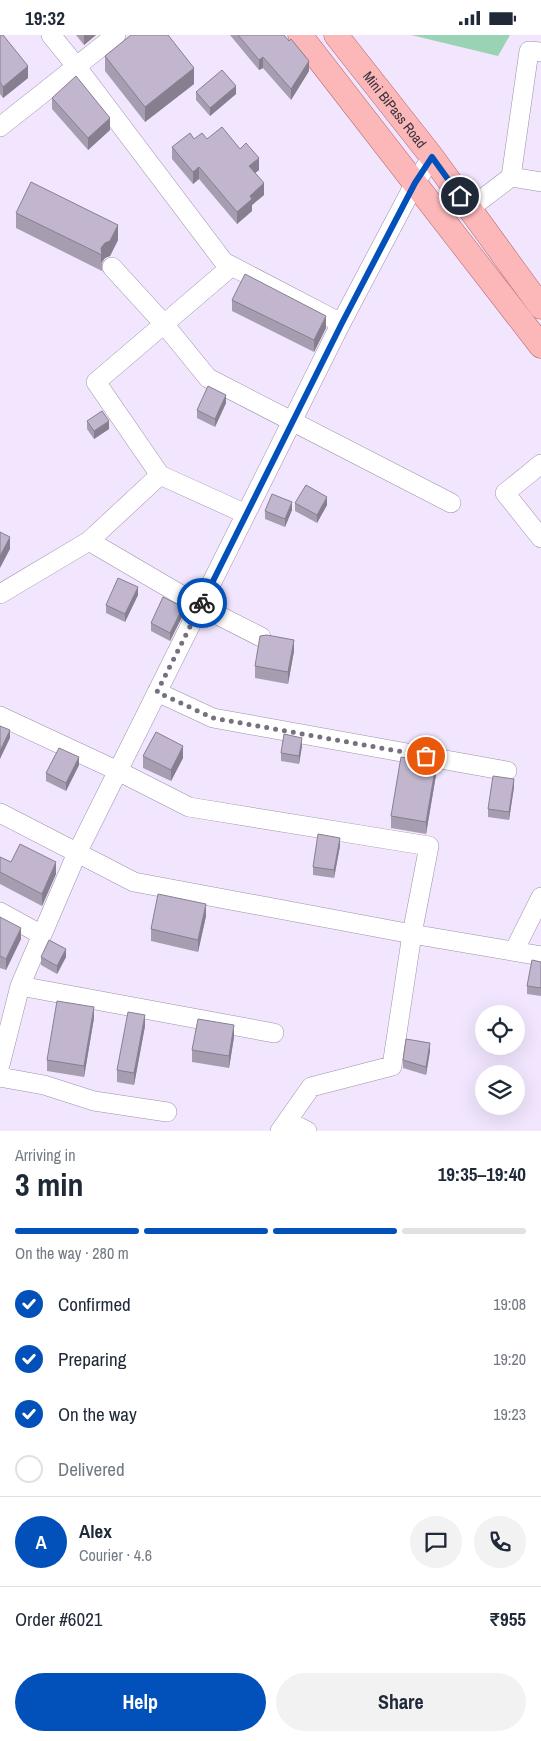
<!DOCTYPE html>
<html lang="en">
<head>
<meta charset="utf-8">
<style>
  body { margin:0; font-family:"Archivo Narrow",sans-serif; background:#f2f2f3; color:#1f2937; height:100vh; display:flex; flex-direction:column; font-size:19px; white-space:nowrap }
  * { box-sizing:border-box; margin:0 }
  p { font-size:16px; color:#747a83 }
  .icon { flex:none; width:28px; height:28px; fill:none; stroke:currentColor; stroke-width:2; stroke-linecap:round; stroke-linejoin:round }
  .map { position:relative; height:1096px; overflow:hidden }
  .sheet { display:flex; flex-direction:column; background:#fff; flex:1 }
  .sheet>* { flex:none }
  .tools { position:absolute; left:475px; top:970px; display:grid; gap:10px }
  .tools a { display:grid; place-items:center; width:50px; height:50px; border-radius:50%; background:#fff; box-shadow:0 5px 20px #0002; font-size:25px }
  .pin { position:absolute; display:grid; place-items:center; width:42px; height:42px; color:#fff; margin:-21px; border:2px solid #fff; border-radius:50%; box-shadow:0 1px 5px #0007 }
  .courier { position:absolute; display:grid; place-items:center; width:50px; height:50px; margin:-25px; border:4px solid #0251ba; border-radius:50%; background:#fff; color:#222; box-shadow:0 1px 6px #0007 }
  .overview em { font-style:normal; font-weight:700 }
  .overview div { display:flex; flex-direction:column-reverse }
  .overview { display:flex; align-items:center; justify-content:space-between; height:85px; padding:0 15px }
  h1 { font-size:32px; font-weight:700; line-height:38px }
  .bar { display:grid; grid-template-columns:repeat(4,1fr); gap:8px 5px; align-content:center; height:60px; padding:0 15px }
  .bar i { height:6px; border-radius:4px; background:#e0e1e3 }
  .bar .selected { background:#0251ba }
  .bar p { grid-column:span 4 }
  .line { display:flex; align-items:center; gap:12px; padding:0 15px; border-top:1px solid #e0e1e3 }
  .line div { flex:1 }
  .round { display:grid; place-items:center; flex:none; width:52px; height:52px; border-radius:26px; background:#f2f2f3 }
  ol { padding:0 15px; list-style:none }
  li { display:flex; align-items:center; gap:15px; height:55px }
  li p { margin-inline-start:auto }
  li .icon { padding:5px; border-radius:50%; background:#0251ba; color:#fff; stroke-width:4 }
  li:last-child { color:#747a83 }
  li i { width:28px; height:28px; border:2px solid #e0e1e3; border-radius:50% }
  .button { display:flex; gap:10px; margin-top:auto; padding:10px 15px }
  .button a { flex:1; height:58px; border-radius:30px; background:#0251ba; color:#fff; font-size:20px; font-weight:700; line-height:58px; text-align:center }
  .button a+a { background:#f2f2f3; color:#1f2937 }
  .status { display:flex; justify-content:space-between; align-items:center; height:35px; padding:0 25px; background:#fff; direction:ltr }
  .status svg { height:14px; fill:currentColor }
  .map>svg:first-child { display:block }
  .green { fill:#9ad3b3 }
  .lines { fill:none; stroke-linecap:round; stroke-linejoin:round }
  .minor-casing { stroke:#9b91a7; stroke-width:20 }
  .major-casing { stroke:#b5696e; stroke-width:25 }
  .minor { stroke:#fff; stroke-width:19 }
  .major { stroke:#fcb7b9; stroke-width:24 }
  .wall { fill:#a69db1 }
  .shaded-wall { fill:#877f90 }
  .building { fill:#c1b6ce; stroke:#877f90 }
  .done { stroke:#77707f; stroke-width:5; stroke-dasharray:0 9 }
  .route { stroke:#0251ba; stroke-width:6 }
  .labels { text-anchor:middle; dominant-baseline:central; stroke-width:5; stroke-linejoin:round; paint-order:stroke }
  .street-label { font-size:14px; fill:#35313a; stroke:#f9f7fc }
</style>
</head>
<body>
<div class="status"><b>19:32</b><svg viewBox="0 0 49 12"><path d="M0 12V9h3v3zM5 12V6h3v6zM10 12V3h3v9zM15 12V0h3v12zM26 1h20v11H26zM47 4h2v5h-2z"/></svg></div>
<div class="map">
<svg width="541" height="1096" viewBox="0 0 541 1096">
  <rect width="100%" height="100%" fill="#f1e6fe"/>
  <path class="green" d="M411,0H510L498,21Z"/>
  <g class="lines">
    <defs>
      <path id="minor" d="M51,0L76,31L224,227L341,288
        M541,17L529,16L511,142L541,147
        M0,92L116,0
        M469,174L511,142
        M232,231L96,347L160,440L246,479
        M112,232L164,289L208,343L451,468
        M541,429L505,458L541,503
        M89,506L200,571L261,602
        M0,559L89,506L160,440
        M157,657L213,683L507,736
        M0,681L118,736L189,772L429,811L412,899L392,1031L311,1052L280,1096
        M0,778L134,847L412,899L541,921
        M0,877L42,900
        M514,916L541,862
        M20,951L274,998
        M0,1030L20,951L77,818L341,288L415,148L432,122
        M0,1042L44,1050L94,1066L167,1077
        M287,1086L307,1096"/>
      <g id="major">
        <path d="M300,0L541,311"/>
        <path id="s1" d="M336,0L432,122L541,272"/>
      </g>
    </defs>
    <use href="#minor" class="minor-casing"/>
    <use href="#major" class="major-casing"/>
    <use href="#minor" class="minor"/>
    <use href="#major" class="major"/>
  </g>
  <path class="wall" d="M0,0L28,43L3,63L0,59Z
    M76,0H96L84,10Z
    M230,0H284L309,36L291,65L263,33L259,35Z
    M105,21L194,49L145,87L105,36Z
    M196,57L236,59L210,81L196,65Z
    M52,63L110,95L88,115L52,74Z
    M194,104H207L240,114L259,135L255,138L264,160L252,170V176L237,189L199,144L193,149L172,124V112Z
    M16,178L118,205L110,221L105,223L102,228V236L16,193Z
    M232,265L326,293L314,317L232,276Z
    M226,368L215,392L197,383V375Z
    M87,386L109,394L94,404L87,394Z
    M295,468L327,470L317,488L295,476Z
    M292,475L285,492L265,484V476Z
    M138,560L125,587L106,578V570Z
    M183,580L170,606L151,596V588Z
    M294,616L288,649L255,643V631Z
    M302,711L299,729L281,726V718Z
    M143,721L183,723L171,746L143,733Z
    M79,730L66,756L46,746V738Z
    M436,740L426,799L391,793V781Z
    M514,752L509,785L488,782V774Z
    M340,811L334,843L313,840V832Z
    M0,822L11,827L56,839L42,871L0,849Z
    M206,881L198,917L151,906V894Z
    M0,882L21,904L6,935L0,933Z
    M41,922H66L57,939L41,930Z
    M541,927V961L527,959V951Z
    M94,983L84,1042L47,1036V1025Z
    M145,991L134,1050L117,1047V1035Z
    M234,1002L229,1033L192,1027V1015Z
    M430,1016L426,1040L403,1033V1025Z"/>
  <path class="shaded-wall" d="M84,0H96L84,10Z
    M263,22V33L259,35V25Z
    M309,26V36L291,65V54Z
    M28,31V43L3,63V52Z
    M194,33V49L145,87V72Z
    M236,51V59L210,81V73Z
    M110,83V95L88,115V103Z
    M259,123V135L249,143V131Z
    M199,132V144L193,149V137Z
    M264,148V160L252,170V176L237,189V177L250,161Z
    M118,190V205L110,221L105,223L101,228V213Z
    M326,281V293L314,317V305Z
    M226,360V368L215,392V384Z
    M109,386V394L94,404V396Z
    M327,462V470L317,488V480Z
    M292,467V475L285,492V484Z
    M10,502V514L0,533V521Z
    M138,552V560L125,587V579Z
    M183,572V580L170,606V598Z
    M294,605V616L288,649V637Z
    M10,695V703L0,724V716Z
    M302,703V711L299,729V721Z
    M183,711V723L171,746V735Z
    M79,722V730L66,756V748Z
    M436,729V740L426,799V787Z
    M514,744V752L509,785V777Z
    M340,803V811L334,843V835Z
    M56,827V839L42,871V859Z
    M206,869V881L198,917V905Z
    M21,893V904L6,935V924Z
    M66,914V922L57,939V931Z
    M94,972V983L84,1042V1031Z
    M145,980V991L134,1050V1038Z
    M234,990V1002L229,1033V1021Z
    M430,1008V1016L426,1040V1032Z"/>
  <path class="building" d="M0,0H3L28,31L3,52L0,47Z
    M131,0H168L194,33L145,72L105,21Z
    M238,0H284L289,6L291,4L309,26L291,54L263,22L259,25Z
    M222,35L236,51L210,73L196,57Z
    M76,41L110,83L88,103L52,63Z
    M222,92L240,114L246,108L259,123L249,131L264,148L250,161L252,164L237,177L199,132L193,137L172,112L190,98L194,104L202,98L207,104Z
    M31,147L118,190L110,206L105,208L101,213L102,220L16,178Z
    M245,239L326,281L314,305L232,265Z
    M208,351L226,360L215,384L197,375Z
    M102,376L109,386L94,396L87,386Z
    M306,450L327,462L317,480L295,468Z
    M272,459L292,467L285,484L265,476Z
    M0,497L10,502L0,521Z
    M118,543L138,552L125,579L106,570Z
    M163,562L183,572L170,598L151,588Z
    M267,600L294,605L288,637L255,631L260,601Z
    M0,691L10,695L0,716Z
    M156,697L183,711L171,735L143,721Z
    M284,699L302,703L299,721L281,718Z
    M59,713L79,722L66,748L46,738Z
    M401,722L436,729L426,787L391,781Z
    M493,741L514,744L509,777L488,774Z
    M318,799L340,803L334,835L313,832Z
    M20,809L56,827L42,859L0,837V822L11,827Z
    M158,859L206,869L198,905L151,894Z
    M0,882L21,893L6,924L0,921Z
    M49,905L66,914L57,931L41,922Z
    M532,925L541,927V953L527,951Z
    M57,966L94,972L84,1031L47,1025Z
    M128,977L145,980L134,1038L117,1035Z
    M198,984L234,990L229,1021L192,1015Z
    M406,1004L430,1008L426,1032L403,1025Z"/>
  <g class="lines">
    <path class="done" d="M202,568L157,657L213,683L426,721"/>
    <path class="route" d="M202,568L342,288L415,148L432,122L460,161"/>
  </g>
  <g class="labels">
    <g class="street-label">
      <text stroke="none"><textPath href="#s1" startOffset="95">Mini BiPass Road</textPath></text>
    </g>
  </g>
</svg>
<div class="tools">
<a><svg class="icon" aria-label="locate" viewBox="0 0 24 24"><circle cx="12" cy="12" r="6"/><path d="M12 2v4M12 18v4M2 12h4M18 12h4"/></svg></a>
<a><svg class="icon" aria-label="layers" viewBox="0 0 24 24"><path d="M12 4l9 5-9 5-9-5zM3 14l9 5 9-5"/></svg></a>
</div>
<div class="pin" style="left:426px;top:721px;background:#ea580c"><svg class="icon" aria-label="bag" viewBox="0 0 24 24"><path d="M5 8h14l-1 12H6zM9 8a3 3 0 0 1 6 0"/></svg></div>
<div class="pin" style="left:460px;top:161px;background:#1f2937"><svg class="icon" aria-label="home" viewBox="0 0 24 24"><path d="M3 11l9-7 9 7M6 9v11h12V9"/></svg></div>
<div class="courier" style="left:202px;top:568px"><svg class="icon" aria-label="bike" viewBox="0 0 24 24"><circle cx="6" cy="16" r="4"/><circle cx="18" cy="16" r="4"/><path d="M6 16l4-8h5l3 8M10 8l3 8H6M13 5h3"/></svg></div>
</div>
<section class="sheet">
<div class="overview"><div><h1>3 min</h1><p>Arriving in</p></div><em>19:35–19:40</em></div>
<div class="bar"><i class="selected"></i><i class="selected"></i><i class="selected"></i><i></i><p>On the way · 280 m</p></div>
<ol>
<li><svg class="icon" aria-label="check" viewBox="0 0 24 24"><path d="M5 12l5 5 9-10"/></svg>Confirmed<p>19:08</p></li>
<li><svg class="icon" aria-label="check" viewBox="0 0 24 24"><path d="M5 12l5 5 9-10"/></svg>Preparing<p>19:20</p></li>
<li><svg class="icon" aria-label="check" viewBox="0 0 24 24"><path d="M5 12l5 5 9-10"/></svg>On the way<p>19:23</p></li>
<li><i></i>Delivered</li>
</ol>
<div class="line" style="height:90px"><b class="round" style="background:#0251ba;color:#fff">A</b><div><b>Alex</b><p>Courier · 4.6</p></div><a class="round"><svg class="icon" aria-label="chat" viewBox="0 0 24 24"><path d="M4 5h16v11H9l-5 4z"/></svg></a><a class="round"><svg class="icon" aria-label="phone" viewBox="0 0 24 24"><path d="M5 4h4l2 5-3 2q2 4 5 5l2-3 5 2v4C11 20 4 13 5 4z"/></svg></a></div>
<div class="line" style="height:65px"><div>Order #6021</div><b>₹955</b></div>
<div class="button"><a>Help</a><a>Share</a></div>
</section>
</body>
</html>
